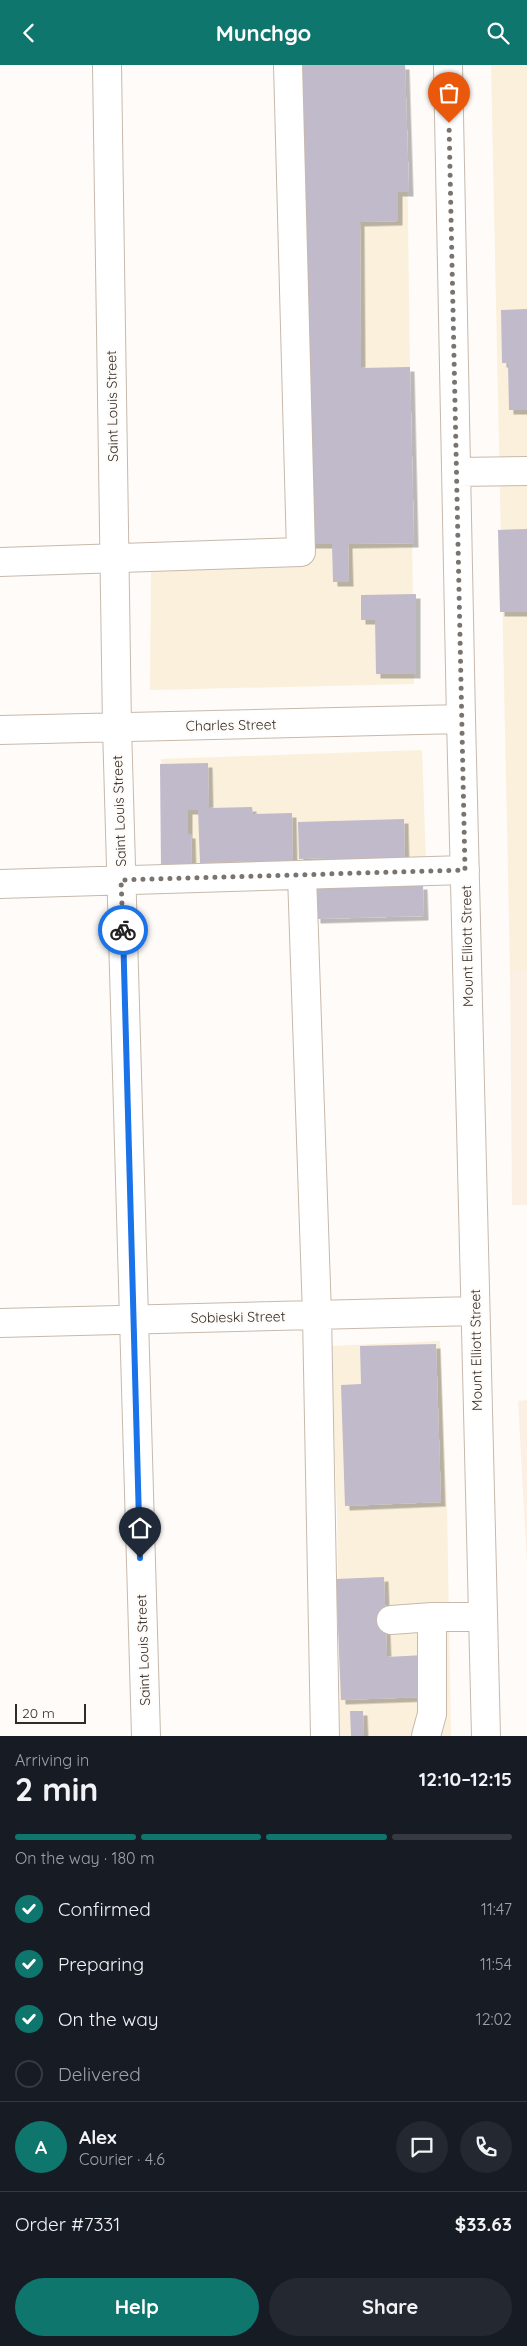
<!DOCTYPE html>
<html lang="en">
<head>
<meta charset="utf-8">
<style>
  body { margin:0; font-family:Quicksand,sans-serif; background:#242831; color:#f1f3f6; height:100vh; display:flex; flex-direction:column; font-size:19px; white-space:nowrap }
  * { box-sizing:border-box; margin:0 }
  p { font-size:16px; color:#9ea1a6 }
  .icon { flex:none; width:28px; height:28px; fill:none; stroke:currentColor; stroke-width:2; stroke-linecap:round; stroke-linejoin:round }
  .map { position:relative; height:1671px; overflow:hidden }
  .drawer { display:flex; flex-direction:column; background:#171b24; flex:1 }
  .drawer>* { flex:none }
  .scale { position:absolute; left:15px; bottom:12px; width:71px; box-sizing:border-box; padding-left:5px; border:2px solid #322c27; border-top:0; font-size:14px; line-height:18px; white-space:nowrap; color:#322c27; -webkit-text-stroke:4px #fefbf8; paint-order:stroke }
  .pin { position:absolute; display:grid; place-items:center; width:42px; height:42px; color:#fff; margin:-51px -21px; border-radius:50% 50% 50% 0; rotate:-45deg; box-shadow:0 0 5px #0007 }
  .pin .icon { rotate:45deg }
  .courier { position:absolute; display:grid; place-items:center; width:50px; height:50px; margin:-25px; border:4px solid #1a73e8; border-radius:50%; background:#fff; color:#222; box-shadow:0 1px 6px #0007 }
  .summary em { font-style:normal; font-weight:700 }
  .summary div { display:flex; flex-direction:column-reverse }
  .summary { display:flex; align-items:center; justify-content:space-between; height:85px; padding:0 15px }
  h1 { font-size:32px; font-weight:700; line-height:38px }
  .bar { display:grid; grid-template-columns:repeat(4,1fr); gap:8px 5px; align-content:center; height:60px; padding:0 15px }
  .bar i { height:6px; border-radius:4px; background:#363941 }
  .bar .selected { background:#0f766e }
  .bar p { grid-column:span 4 }
  .line { display:flex; align-items:center; gap:12px; padding:0 15px; border-top:1px solid #363941 }
  .line div { flex:1 }
  .round { display:grid; place-items:center; flex:none; width:52px; height:52px; border-radius:26px; background:#242831 }
  ol { padding:0 15px; list-style:none }
  li { display:flex; align-items:center; gap:15px; height:55px }
  li p { margin-inline-start:auto }
  li .icon { padding:5px; border-radius:50%; background:#0f766e; color:#fff; stroke-width:4 }
  li:last-child { color:#9ea1a6 }
  li i { width:28px; height:28px; border:2px solid #363941; border-radius:50% }
  .button { display:flex; gap:10px; margin-top:auto; padding:10px 15px }
  .button a { flex:1; height:58px; border-radius:30px; background:#0f766e; color:#fff; font-size:20px; font-weight:700; line-height:58px; text-align:center }
  .button a+a { background:#242831; color:#f1f3f6 }
  header { display:flex; justify-content:space-between; align-items:center; height:65px; padding:0 15px; background:#0f766e; color:#fff; font-size:22px; font-weight:700 }
  .map>svg:first-child { display:block }
  .industrial { fill:#fbf0db }
  .built { fill:#fcf0e4 }
  .building { fill:#c0bacb; filter:url(#shadow) }
  .lines { fill:none; stroke-linecap:round; stroke-linejoin:round }
  .minor-casing { stroke:#c7b9ac; stroke-width:30 }
  .minor { stroke:#fff; stroke-width:28 }
  .done { stroke:#797470; stroke-width:5; stroke-dasharray:0 9 }
  .route { stroke:#1a73e8; stroke-width:6 }
  .labels { text-anchor:middle; dominant-baseline:central; stroke-width:4.5; stroke-linejoin:round; paint-order:stroke }
  .street-label { font-size:14px; fill:#322c27; stroke:#fefbf8 }
</style>
</head>
<body>
<header><svg class="icon" aria-label="back" viewBox="0 0 24 24"><path d="M15 5l-7 7 7 7"/></svg>Munchgo<svg class="icon" aria-label="search" viewBox="0 0 24 24"><circle cx="10" cy="10" r="6"/><path d="M15 15l6 6"/></svg></header>
<div class="map">
<svg width="527" height="1671" viewBox="0 0 527 1671">
  <defs>
    <filter id="shadow"><feDropShadow dx="4.5" dy="4.5" stdDeviation="0" flood-color="#0004"/></filter>
  </defs>
  <rect width="100%" height="100%" fill="#fefbf8"/>
  <path class="industrial" d="M294,0H406L414,619L150,625L151,501L303,498Z
    M491,0H527V905H510Z
    M422,685L426,798L165,807L161,694Z
    M440,1276L447,1442L451,1671H340L337,1447L331,1281Z"/>
  <path class="built" d="M510,905H527V1140H512Z
    M527,1335V1500L518,1336Z"/>
  <path class="building" d="M298,0H405L409,127H398V156L360,157L361,303L410,302L414,478L348,479L349,517H333L332,479H308Z
    M527,244V345H509L508,298H502L501,245Z
    M527,464V547H500L498,465Z
    M416,529V609H376L375,555H361V530Z
    M208,698L209,743L252,742L253,749L292,748L293,798L253,799V796L200,798L198,745H188V769H191L192,804L161,805L160,699Z
    M404,754L405,801L326,804L325,793L299,794L298,757Z
    M423,820L424,851L316,854L315,822Z
    M436,1279L441,1437L345,1441L341,1320L361,1319L360,1281Z
    M384,1512L387,1592L424,1590L426,1632L341,1635L336,1514Z
    M350,1646H363L364,1671H351Z"/>
  <g class="lines">
    <defs>
      <path id="minor" d="M107,0L117,662L146,1671
        M448,0L461,654L486,1671
        M456,407L527,406
        M0,497L301,487L288,0
        M0,665L461,654
        M302,810L317,1250L325,1671
        M0,819L465,805
        M0,1258L475,1246
        M391,1555L432,1552
        M426,1671L432,1649V1552H483"/>
    </defs>
    <use href="#minor" class="minor-casing"/>
    <use href="#minor" class="minor"/>
  </g>
  <g class="lines">
    <path class="done" d="M123,865L121,815L465,805L449,58"/>
    <path class="route" d="M123,865L140,1493"/>
  </g>
  <g class="labels">
    <g class="street-label">
      <text transform="translate(112 341) rotate(-91)">Saint Louis Street</text>
      <text transform="translate(231 660) rotate(-1)">Charles Street</text>
      <text transform="translate(119 746) rotate(-92)">Saint Louis Street</text>
      <text transform="translate(467 881) rotate(-91)">Mount Elliott Street</text>
      <text transform="translate(238 1252) rotate(-1)">Sobieski Street</text>
      <text transform="translate(476 1285) rotate(-91)">Mount Elliott Street</text>
      <text transform="translate(143 1585) rotate(-92)">Saint Louis Street</text>
    </g>
  </g>
</svg>
<div class="scale">20 m</div>
<div class="pin" style="left:449px;top:58px;background:#ea580c"><svg class="icon" aria-label="bag" viewBox="0 0 24 24"><path d="M5 8h14l-1 12H6zM9 8a3 3 0 0 1 6 0"/></svg></div>
<div class="pin" style="left:140px;top:1493px;background:#1f2937"><svg class="icon" aria-label="home" viewBox="0 0 24 24"><path d="M3 11l9-7 9 7M6 9v11h12V9"/></svg></div>
<div class="courier" style="left:123px;top:865px"><svg class="icon" aria-label="bike" viewBox="0 0 24 24"><circle cx="6" cy="16" r="4"/><circle cx="18" cy="16" r="4"/><path d="M6 16l4-8h5l3 8M10 8l3 8H6M13 5h3"/></svg></div>
</div>
<section class="drawer">
<div class="summary"><div><h1>2 min</h1><p>Arriving in</p></div><em>12:10–12:15</em></div>
<div class="bar"><i class="selected"></i><i class="selected"></i><i class="selected"></i><i></i><p>On the way · 180 m</p></div>
<ol>
<li><svg class="icon" aria-label="check" viewBox="0 0 24 24"><path d="M5 12l5 5 9-10"/></svg>Confirmed<p>11:47</p></li>
<li><svg class="icon" aria-label="check" viewBox="0 0 24 24"><path d="M5 12l5 5 9-10"/></svg>Preparing<p>11:54</p></li>
<li><svg class="icon" aria-label="check" viewBox="0 0 24 24"><path d="M5 12l5 5 9-10"/></svg>On the way<p>12:02</p></li>
<li><i></i>Delivered</li>
</ol>
<div class="line" style="height:90px"><b class="round" style="background:#0f766e;color:#fff">A</b><div><b>Alex</b><p>Courier · 4.6</p></div><a class="round"><svg class="icon" aria-label="chat" viewBox="0 0 24 24"><path d="M4 5h16v11H9l-5 4z"/></svg></a><a class="round"><svg class="icon" aria-label="phone" viewBox="0 0 24 24"><path d="M5 4h4l2 5-3 2q2 4 5 5l2-3 5 2v4C11 20 4 13 5 4z"/></svg></a></div>
<div class="line" style="height:65px"><div>Order #7331</div><b>$33.63</b></div>
<div class="button"><a>Help</a><a>Share</a></div>
</section>
</body>
</html>
